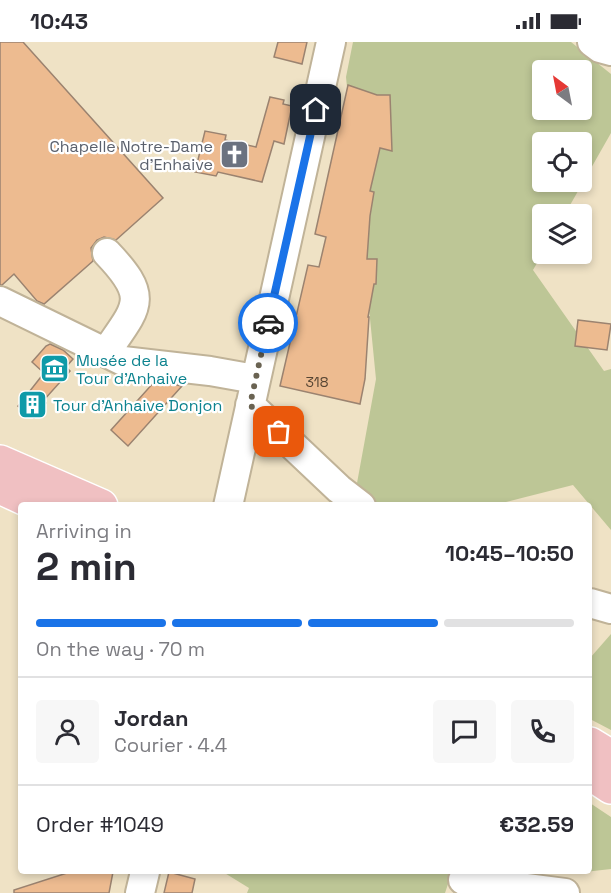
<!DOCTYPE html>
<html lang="en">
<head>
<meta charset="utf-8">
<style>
  body { margin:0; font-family:"Space Grotesk",sans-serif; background:#f7f7f7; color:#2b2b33; height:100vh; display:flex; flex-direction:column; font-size:22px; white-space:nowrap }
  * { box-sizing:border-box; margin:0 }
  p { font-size:20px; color:#7c7c81 }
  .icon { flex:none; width:33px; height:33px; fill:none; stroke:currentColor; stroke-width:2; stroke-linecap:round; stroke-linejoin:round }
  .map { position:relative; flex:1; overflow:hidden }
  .side { position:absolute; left:18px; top:460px; width:574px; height:372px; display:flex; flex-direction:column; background:#fff; border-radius:6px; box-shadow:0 3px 9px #0003 }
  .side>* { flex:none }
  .needle { width:39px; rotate:328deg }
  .controls { position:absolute; left:532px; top:18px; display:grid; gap:12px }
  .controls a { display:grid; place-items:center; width:60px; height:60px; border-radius:6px; background:#fff; box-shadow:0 3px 9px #0003; font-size:30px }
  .pin { position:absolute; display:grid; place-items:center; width:51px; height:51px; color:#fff; margin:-26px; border-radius:12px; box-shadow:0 3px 9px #0006 }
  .courier { position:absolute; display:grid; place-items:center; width:60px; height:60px; margin:-30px; border:4px solid #1a73e8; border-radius:50%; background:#fff; color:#222; box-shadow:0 2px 8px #0007 }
  .overview em { font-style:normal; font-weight:800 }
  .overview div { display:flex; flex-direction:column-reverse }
  .overview { display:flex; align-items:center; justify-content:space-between; height:102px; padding:0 18px }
  h1 { font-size:39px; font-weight:800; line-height:45px }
  .bar { display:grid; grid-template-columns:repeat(4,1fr); gap:9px 6px; align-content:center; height:72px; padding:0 18px }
  .bar i { height:8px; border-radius:4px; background:#e1e1e2 }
  .bar .on { background:#1a73e8 }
  .bar p { grid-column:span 4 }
  .line { display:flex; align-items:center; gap:15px; padding:0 18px; border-top:2px solid #e1e1e2 }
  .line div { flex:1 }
  .round { display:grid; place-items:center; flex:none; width:63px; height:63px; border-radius:6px; background:#f7f7f7 }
  .status { display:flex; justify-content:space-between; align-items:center; height:42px; padding:0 30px; background:#fff; direction:ltr }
  .status svg { height:16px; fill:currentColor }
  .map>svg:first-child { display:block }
  .green { fill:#bdc696; fill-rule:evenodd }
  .building { fill:#edbb90; stroke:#9b8370; stroke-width:1.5 }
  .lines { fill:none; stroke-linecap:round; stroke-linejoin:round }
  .minor-casing { stroke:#c0b398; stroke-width:32 }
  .major-casing { stroke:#fff; stroke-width:36 }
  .minor { stroke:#fff; stroke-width:28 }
  .major { stroke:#f0c0c2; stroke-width:33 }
  .done { stroke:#6a6352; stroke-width:6; stroke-dasharray:0 10.8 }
  .route { stroke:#1a73e8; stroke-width:8 }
  .labels { text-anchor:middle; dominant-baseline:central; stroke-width:4.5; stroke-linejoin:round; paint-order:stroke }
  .number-label { font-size:14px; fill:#564533 }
  .worship-label { font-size:16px; fill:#5b616d; stroke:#fff; text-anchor:end }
  .culture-label { font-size:16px; fill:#0d838f; stroke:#fff; text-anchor:start }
</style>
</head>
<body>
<div class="status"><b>10:43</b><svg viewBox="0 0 49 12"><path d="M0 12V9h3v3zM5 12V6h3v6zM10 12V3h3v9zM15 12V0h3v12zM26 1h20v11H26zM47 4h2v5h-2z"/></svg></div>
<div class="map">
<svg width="611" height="851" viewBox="0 0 611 851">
  <rect width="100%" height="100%" fill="#efe2c5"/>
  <path class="green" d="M353,0H571L611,32V91L565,172H543V211L533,228L604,329L611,327V488L573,443L494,463H353L376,337L346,35ZM543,28H582V68H543ZM543,100H582V140H543Z
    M611,592V688L590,677V616Z
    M590,761L611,775V827L567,832L542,830H590Z
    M223,830H452L445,851H247L249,846Z"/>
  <path class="building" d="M0,0H23L163,156L116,198L104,195L97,198L91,206L93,219L44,262L37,259L14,232L2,243H0Z
    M278,0H307L302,22L274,15Z
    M348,43L377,53H390L392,109L380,106L370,149L374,150L370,174L367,217H377L376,242H374L368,275H369L365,337L360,362L280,344L308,223L319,225L326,195L315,192Z
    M270,55L284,58L283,62L292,64L284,102L274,99L262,140L218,130L216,134L195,130L205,89L226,93L225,98L256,105Z
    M578,278L611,282L607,308L575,304Z
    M50,302L63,308L73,317L66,325L70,329L43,359L46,361L34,376L18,364L44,331L32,320L46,304Z
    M155,339L182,344L128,404L111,388Z
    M70,830H113L109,851H14V848Z
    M169,830L195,837L192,851H164Z"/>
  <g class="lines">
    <defs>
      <path id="minor" d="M592,0L600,6L611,9
        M0,259L123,319L210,329L255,337
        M106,310C138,264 150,256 107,211
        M250,363L339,447L361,464
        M228,464L331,0
        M590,561L611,567
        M463,838L565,851
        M140,851L145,830"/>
      <path id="major" d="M0,420L101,464
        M0,445L41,464
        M590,702L611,715
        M590,731L611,745"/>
    </defs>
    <use href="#minor" class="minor-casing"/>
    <use href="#major" class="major-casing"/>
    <use href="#minor" class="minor"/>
    <use href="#major" class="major"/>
  </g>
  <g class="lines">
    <path class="done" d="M268,281L250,363L279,390"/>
    <path class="route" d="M268,281L316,68"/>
  </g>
  <defs>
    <symbol id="church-square" viewBox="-11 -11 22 22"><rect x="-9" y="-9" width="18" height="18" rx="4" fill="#6b7280" stroke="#fff"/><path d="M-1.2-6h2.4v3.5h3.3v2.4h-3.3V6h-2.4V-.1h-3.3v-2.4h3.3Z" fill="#fff"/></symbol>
    <symbol id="museum-square" viewBox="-11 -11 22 22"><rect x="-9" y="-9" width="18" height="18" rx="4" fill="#0f9aa8" stroke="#fff"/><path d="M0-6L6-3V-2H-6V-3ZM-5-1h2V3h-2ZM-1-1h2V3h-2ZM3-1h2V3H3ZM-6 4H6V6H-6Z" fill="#fff"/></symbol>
    <symbol id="building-square" viewBox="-11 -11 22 22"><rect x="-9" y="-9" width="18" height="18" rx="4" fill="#0f9aa8" stroke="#fff"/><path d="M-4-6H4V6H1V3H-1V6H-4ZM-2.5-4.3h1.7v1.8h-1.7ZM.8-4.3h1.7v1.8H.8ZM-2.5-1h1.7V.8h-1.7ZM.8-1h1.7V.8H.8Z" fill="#fff"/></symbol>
  </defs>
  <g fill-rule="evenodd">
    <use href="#church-square" x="218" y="96" width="33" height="33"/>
    <use href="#museum-square" x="38" y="310" width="33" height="33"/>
    <use href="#building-square" x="16" y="346" width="33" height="33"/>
  </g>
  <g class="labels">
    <g class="number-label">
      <text x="317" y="340">318</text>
    </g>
    <g class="worship-label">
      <text x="213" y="104">Chapelle Notre-Dame<tspan x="213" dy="18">d'Enhaive</tspan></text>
    </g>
    <g class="culture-label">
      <text x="76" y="318">Musée de la<tspan x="76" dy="18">Tour d’Anhaive</tspan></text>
      <text x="53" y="363">Tour d'Anhaive Donjon</text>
    </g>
  </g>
</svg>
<div class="controls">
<a><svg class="needle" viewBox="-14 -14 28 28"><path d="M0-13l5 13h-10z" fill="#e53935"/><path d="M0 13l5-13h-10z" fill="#7c7c81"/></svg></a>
<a><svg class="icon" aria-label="locate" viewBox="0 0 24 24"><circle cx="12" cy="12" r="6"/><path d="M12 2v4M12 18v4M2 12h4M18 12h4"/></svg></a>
<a><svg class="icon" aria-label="layers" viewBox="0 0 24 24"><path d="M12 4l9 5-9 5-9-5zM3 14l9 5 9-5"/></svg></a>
</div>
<div class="pin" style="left:279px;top:390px;background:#ea580c"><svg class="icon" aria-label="bag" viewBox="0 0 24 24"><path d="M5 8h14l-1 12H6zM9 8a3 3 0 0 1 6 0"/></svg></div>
<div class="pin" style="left:316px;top:68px;background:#1f2937"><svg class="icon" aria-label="home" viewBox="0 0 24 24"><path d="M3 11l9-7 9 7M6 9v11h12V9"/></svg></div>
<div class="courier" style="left:268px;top:281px"><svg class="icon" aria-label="car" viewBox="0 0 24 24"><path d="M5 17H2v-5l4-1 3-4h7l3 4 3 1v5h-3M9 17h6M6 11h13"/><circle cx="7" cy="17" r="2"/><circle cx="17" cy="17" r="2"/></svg></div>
<section class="side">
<div class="overview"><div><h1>2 min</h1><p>Arriving in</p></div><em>10:45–10:50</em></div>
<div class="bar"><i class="on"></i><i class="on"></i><i class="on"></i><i></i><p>On the way · 70 m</p></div>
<div class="line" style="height:108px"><a class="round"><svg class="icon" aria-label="person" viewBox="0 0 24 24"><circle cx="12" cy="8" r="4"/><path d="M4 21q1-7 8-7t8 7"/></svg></a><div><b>Jordan</b><p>Courier · 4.4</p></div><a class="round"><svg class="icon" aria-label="chat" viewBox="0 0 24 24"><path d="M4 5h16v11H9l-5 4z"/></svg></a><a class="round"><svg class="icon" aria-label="phone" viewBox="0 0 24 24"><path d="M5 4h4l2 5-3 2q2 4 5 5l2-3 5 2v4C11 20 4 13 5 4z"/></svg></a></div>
<div class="line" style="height:78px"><div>Order #1049</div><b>€32.59</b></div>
</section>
</div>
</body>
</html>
